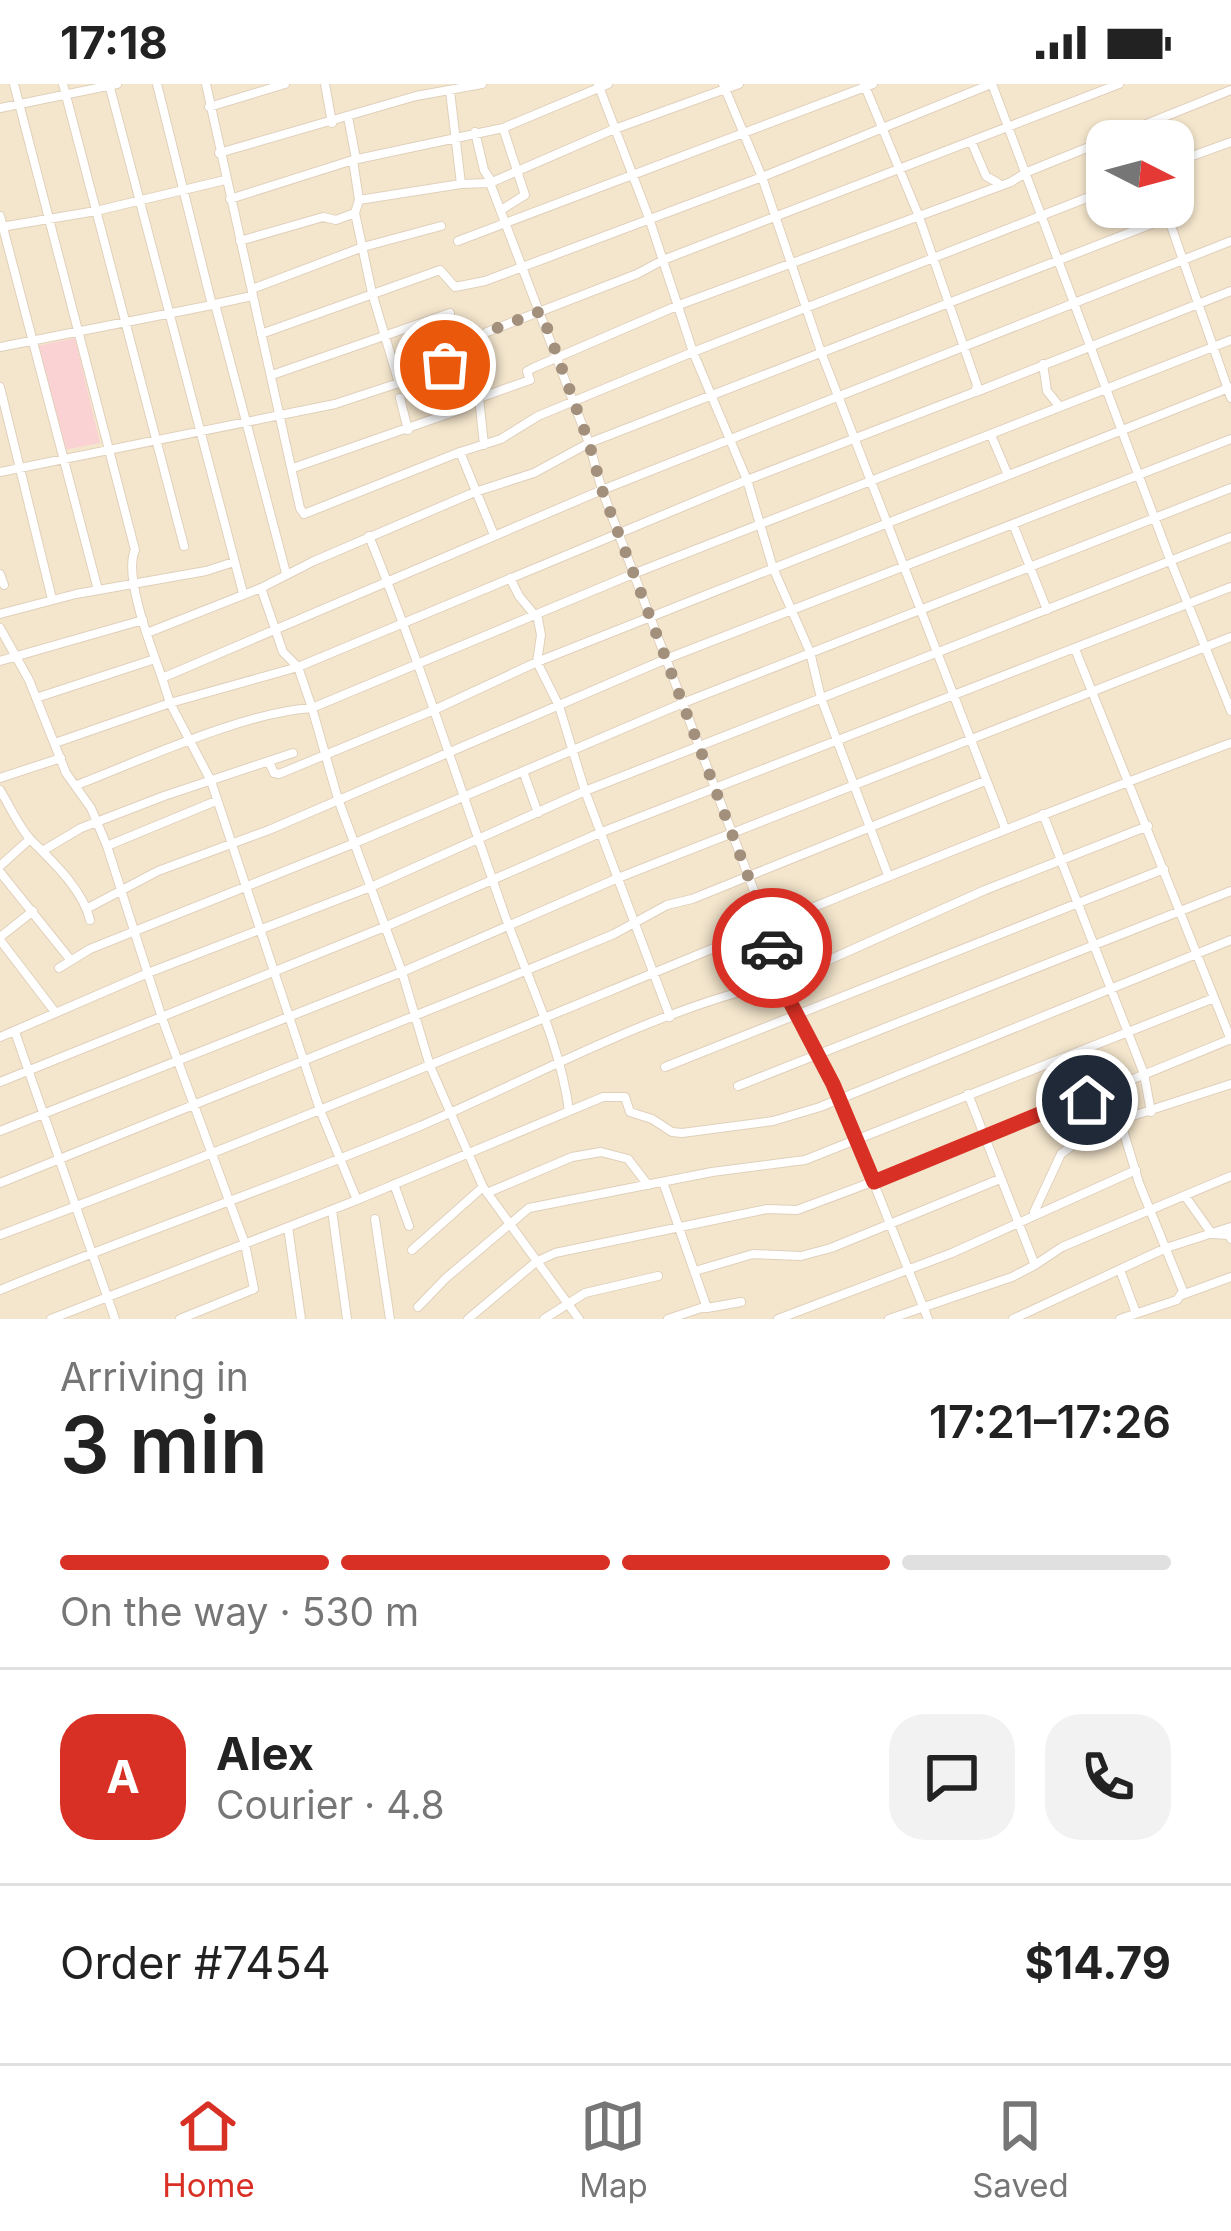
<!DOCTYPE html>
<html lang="en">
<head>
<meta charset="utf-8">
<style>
  body { margin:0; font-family:Inter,sans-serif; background:#f2f2f2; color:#222; height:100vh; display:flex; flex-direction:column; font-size:45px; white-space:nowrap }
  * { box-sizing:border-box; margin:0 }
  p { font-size:39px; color:#767676 }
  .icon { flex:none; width:66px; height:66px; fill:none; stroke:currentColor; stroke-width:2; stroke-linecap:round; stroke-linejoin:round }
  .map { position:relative; height:1235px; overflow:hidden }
  .sheet { display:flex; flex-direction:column; background:#fff; flex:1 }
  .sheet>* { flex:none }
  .needle { width:78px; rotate:96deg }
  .controls { position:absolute; left:1086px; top:36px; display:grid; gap:24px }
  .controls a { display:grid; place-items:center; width:108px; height:108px; border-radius:24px; background:#fff; box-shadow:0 3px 9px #0004; font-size:60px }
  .pin { position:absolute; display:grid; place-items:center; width:102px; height:102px; color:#fff; margin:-51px; border:6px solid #fff; border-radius:50%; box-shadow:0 3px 12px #0007 }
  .courier { position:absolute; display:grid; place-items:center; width:120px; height:120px; margin:-60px; border:9px solid #d93025; border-radius:50%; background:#fff; color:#222; box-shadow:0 3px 15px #0007 }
  .summary em { font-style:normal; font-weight:600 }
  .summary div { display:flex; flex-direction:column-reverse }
  .summary { display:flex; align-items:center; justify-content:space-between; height:204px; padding:0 60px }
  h1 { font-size:78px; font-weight:600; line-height:90px }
  .bar { display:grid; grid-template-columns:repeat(4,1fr); gap:18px 12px; align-content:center; height:144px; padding:0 60px }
  .bar i { height:15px; border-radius:9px; background:#e0e0e0 }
  .bar .on { background:#d93025 }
  .bar p { grid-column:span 4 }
  .line { display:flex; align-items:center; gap:30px; padding:0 60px; border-top:3px solid #e0e0e0 }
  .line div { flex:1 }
  .round { display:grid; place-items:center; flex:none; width:126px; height:126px; border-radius:36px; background:#f2f2f2 }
  .status { display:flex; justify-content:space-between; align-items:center; height:84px; padding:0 60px; background:#fff; direction:ltr }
  .status svg { height:33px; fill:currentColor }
  .dock { display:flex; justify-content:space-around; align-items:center; height:168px; border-top:3px solid #e0e0e0; background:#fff; font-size:33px; color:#767676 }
  .dock a { display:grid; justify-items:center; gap:6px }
  .dock .on { color:#d93025 }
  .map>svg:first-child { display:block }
  .residential { fill:#f4e6cd; fill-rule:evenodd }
  .medical { fill:#fbd2d3 }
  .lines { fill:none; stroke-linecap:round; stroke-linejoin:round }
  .minor-casing { stroke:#e0d0bb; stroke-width:10 }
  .minor { stroke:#fff; stroke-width:8 }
  .done { stroke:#a3907c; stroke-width:12; stroke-dasharray:0 21.6 }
  .route { stroke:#d93025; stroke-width:15 }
</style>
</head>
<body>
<div class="status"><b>17:18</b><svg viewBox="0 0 49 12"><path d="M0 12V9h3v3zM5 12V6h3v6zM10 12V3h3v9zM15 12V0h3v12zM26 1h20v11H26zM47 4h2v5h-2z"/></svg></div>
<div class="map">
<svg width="1231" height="1235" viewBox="0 0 1231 1235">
  <rect width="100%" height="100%" fill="#fdf4df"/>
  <path class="residential" d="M0,0H1231V1235H0ZM1107,57H1173V123H1107Z"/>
  <path class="medical" d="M75,254L100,359L64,366L37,262Z"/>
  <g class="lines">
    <defs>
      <path id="minor" d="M14,0L135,466C123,492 152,565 162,594
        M63,0L184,462
        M109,0L243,509
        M157,0L212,221L215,220L286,489
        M206,0L300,424L304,430L460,368L501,355L538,332L693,268L1107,106
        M325,0L332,39
        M598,0L649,134L693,268L747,396L773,484L810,568L821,614L888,791
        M723,0L762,93L821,268L1005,744
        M992,0L1171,478L1231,627
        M209,23L285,0
        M0,24L117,0
        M348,33L356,75
        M475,48L484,86L491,97
        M971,57L986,92L998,99
        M219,69L416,12L482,0
        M353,76L359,116L355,129L372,209L399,299
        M1173,79L1231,58
        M490,99L612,46L739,0
        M230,115L353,76L503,44L608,0
        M359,116L461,100
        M1119,123L1131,132L1136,144
        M501,126L525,111L503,44
        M0,132L98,506
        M1168,133L1231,314
        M1,143L96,127L225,96
        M240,157L323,133L336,136L355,129
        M458,157L873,0
        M252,205L363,163L441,142
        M215,220L252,212
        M261,250L440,186L455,203L485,197L762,93L991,0
        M0,263L212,221
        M1043,280L1047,307L1060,323
        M272,291L450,229
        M0,303L52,515
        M976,308L1231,207
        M400,314L408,346
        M479,314L484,361
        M991,351L1008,391
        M460,368L494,451
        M293,384L462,325L479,314L530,296L527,287L535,283L679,221L1011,98L1027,88L1231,6
        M0,388L335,320L423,291L455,275L487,248L637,190L663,176L1119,0
        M1013,440L1047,526
        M369,452C419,575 459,701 503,826C526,892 560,957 569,1027
        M0,490L4,501
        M510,494L519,512L538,535L541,551L537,578L559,622L585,707L670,933
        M0,530L76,510L206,487L234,478
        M0,544L29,596L66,689L91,724L107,762L162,934L245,1160L254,1205L180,1235
        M147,549L261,504L314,477L475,408L534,389L589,359L1180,129L1182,115L1173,88
        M1075,565L1231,956
        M0,577L143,536
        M36,614L155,575
        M55,659L170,619L298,583L283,568L261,504
        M269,678L274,689L279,690L434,626L537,578L1231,303
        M523,687L538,729
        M0,694L61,674
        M77,701C142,676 244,628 312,624L298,583L747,396L975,308L977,301L918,130L864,0
        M0,706C10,722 19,744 32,757C53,778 83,806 90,836
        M1043,730L1144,990L1151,1028
        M107,762L216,717
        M44,766L81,744L164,712L293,669
        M0,782L30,755
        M0,788L69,874
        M88,824L158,787L269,746L666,575L1231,355
        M0,853L33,827
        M0,856L55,928
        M59,884L90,865L355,759L683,619L1231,404
        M15,948L115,1235
        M0,953L148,889L373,802L585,707L1231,453
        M665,983L1164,785
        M0,998L387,842L602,748L1231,503
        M738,1002L1231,807
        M0,1047L402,888L338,715L312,624L633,490L1231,256
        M1090,1048L1120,1036
        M663,1098L707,1224L741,1218
        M0,1099L496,899L614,850L667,821L692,815L985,697
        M394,1100L409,1142
        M487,1109L572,1073L601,1068L628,1075L648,1101
        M1185,1112L1212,1150L1229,1151L1231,1155
        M357,1116L603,1013H625L630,1028L652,1035L672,1048L682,1049L773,1037L820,1023L1231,856
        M332,1126L347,1235
        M1034,1128L1061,1070L1090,1048L1082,1016
        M375,1135L390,1235
        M0,1151C414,996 817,813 1231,659
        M412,1166L483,1103
        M1035,1181L1062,1163L1231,1092
        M1120,1186L1136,1229
        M695,1187L753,1170L801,1172L831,1164L1000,1095
        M0,1206C138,1149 280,1101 418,1043C537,992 655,925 782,897L767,841L602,406L589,359L490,99L461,100L450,7
        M1182,1211L1231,1193
        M418,1223L446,1194L529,1124L712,1088L805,1076L1214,914
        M51,1235L288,1143
        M301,1235L288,1143L357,1116L320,1026L211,697L170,619L162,594L602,406L1231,157
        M468,1235L536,1178L555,1169L767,1125L797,1126C944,1072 1088,1014 1231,955
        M544,1235L585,1209L658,1192
        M579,1235L483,1103L430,982L402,888L618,794L1231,553
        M668,1235L707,1222
        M778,1235L952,1169L1136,1086
        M889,1235L1012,1193L1035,1181L968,1010
        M928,1235L839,1012L804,950L782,897L985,806L1148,742
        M1013,1235L1166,1164L1231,1143
        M1120,1235L1177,1216L1183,1207L1139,1099L1120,1036L1231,1000"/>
    </defs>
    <use href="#minor" class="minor-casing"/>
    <use href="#minor" class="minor"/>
  </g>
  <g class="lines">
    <path class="done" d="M445,281L487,248L541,227L589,359L602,406L748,792L772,864"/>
    <path class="route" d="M772,864L788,914L833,1000L874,1098L1064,1020L1087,1016"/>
  </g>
</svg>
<div class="controls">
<a><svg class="needle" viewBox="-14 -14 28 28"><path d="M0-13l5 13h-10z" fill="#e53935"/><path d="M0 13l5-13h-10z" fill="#767676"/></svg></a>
</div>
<div class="pin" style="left:445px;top:281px;background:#ea580c"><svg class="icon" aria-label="bag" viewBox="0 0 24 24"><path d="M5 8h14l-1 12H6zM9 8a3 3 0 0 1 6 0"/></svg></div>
<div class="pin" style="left:1087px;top:1016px;background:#1f2937"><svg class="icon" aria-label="home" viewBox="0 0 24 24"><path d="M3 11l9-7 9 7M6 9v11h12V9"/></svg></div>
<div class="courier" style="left:772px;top:864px"><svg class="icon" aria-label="car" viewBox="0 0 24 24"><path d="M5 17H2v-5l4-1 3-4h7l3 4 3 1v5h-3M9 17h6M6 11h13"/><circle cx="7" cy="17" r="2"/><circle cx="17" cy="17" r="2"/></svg></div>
</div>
<section class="sheet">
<div class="summary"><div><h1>3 min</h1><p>Arriving in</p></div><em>17:21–17:26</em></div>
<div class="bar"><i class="on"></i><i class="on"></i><i class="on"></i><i></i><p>On the way · 530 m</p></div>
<div class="line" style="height:216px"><b class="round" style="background:#d93025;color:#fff">A</b><div><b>Alex</b><p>Courier · 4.8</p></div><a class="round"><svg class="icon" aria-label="chat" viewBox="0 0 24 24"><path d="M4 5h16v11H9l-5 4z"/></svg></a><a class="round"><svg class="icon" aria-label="phone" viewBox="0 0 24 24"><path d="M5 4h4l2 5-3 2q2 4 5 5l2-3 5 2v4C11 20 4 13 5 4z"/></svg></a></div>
<div class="line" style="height:156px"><div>Order #7454</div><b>$14.79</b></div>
</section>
<nav class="dock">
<a class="on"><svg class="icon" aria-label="home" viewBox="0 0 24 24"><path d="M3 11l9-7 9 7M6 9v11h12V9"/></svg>Home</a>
<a><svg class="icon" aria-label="map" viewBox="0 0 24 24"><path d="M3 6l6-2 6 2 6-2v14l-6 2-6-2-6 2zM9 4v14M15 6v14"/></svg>Map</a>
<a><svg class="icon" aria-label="saved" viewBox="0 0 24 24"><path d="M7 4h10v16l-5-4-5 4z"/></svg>Saved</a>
</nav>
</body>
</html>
